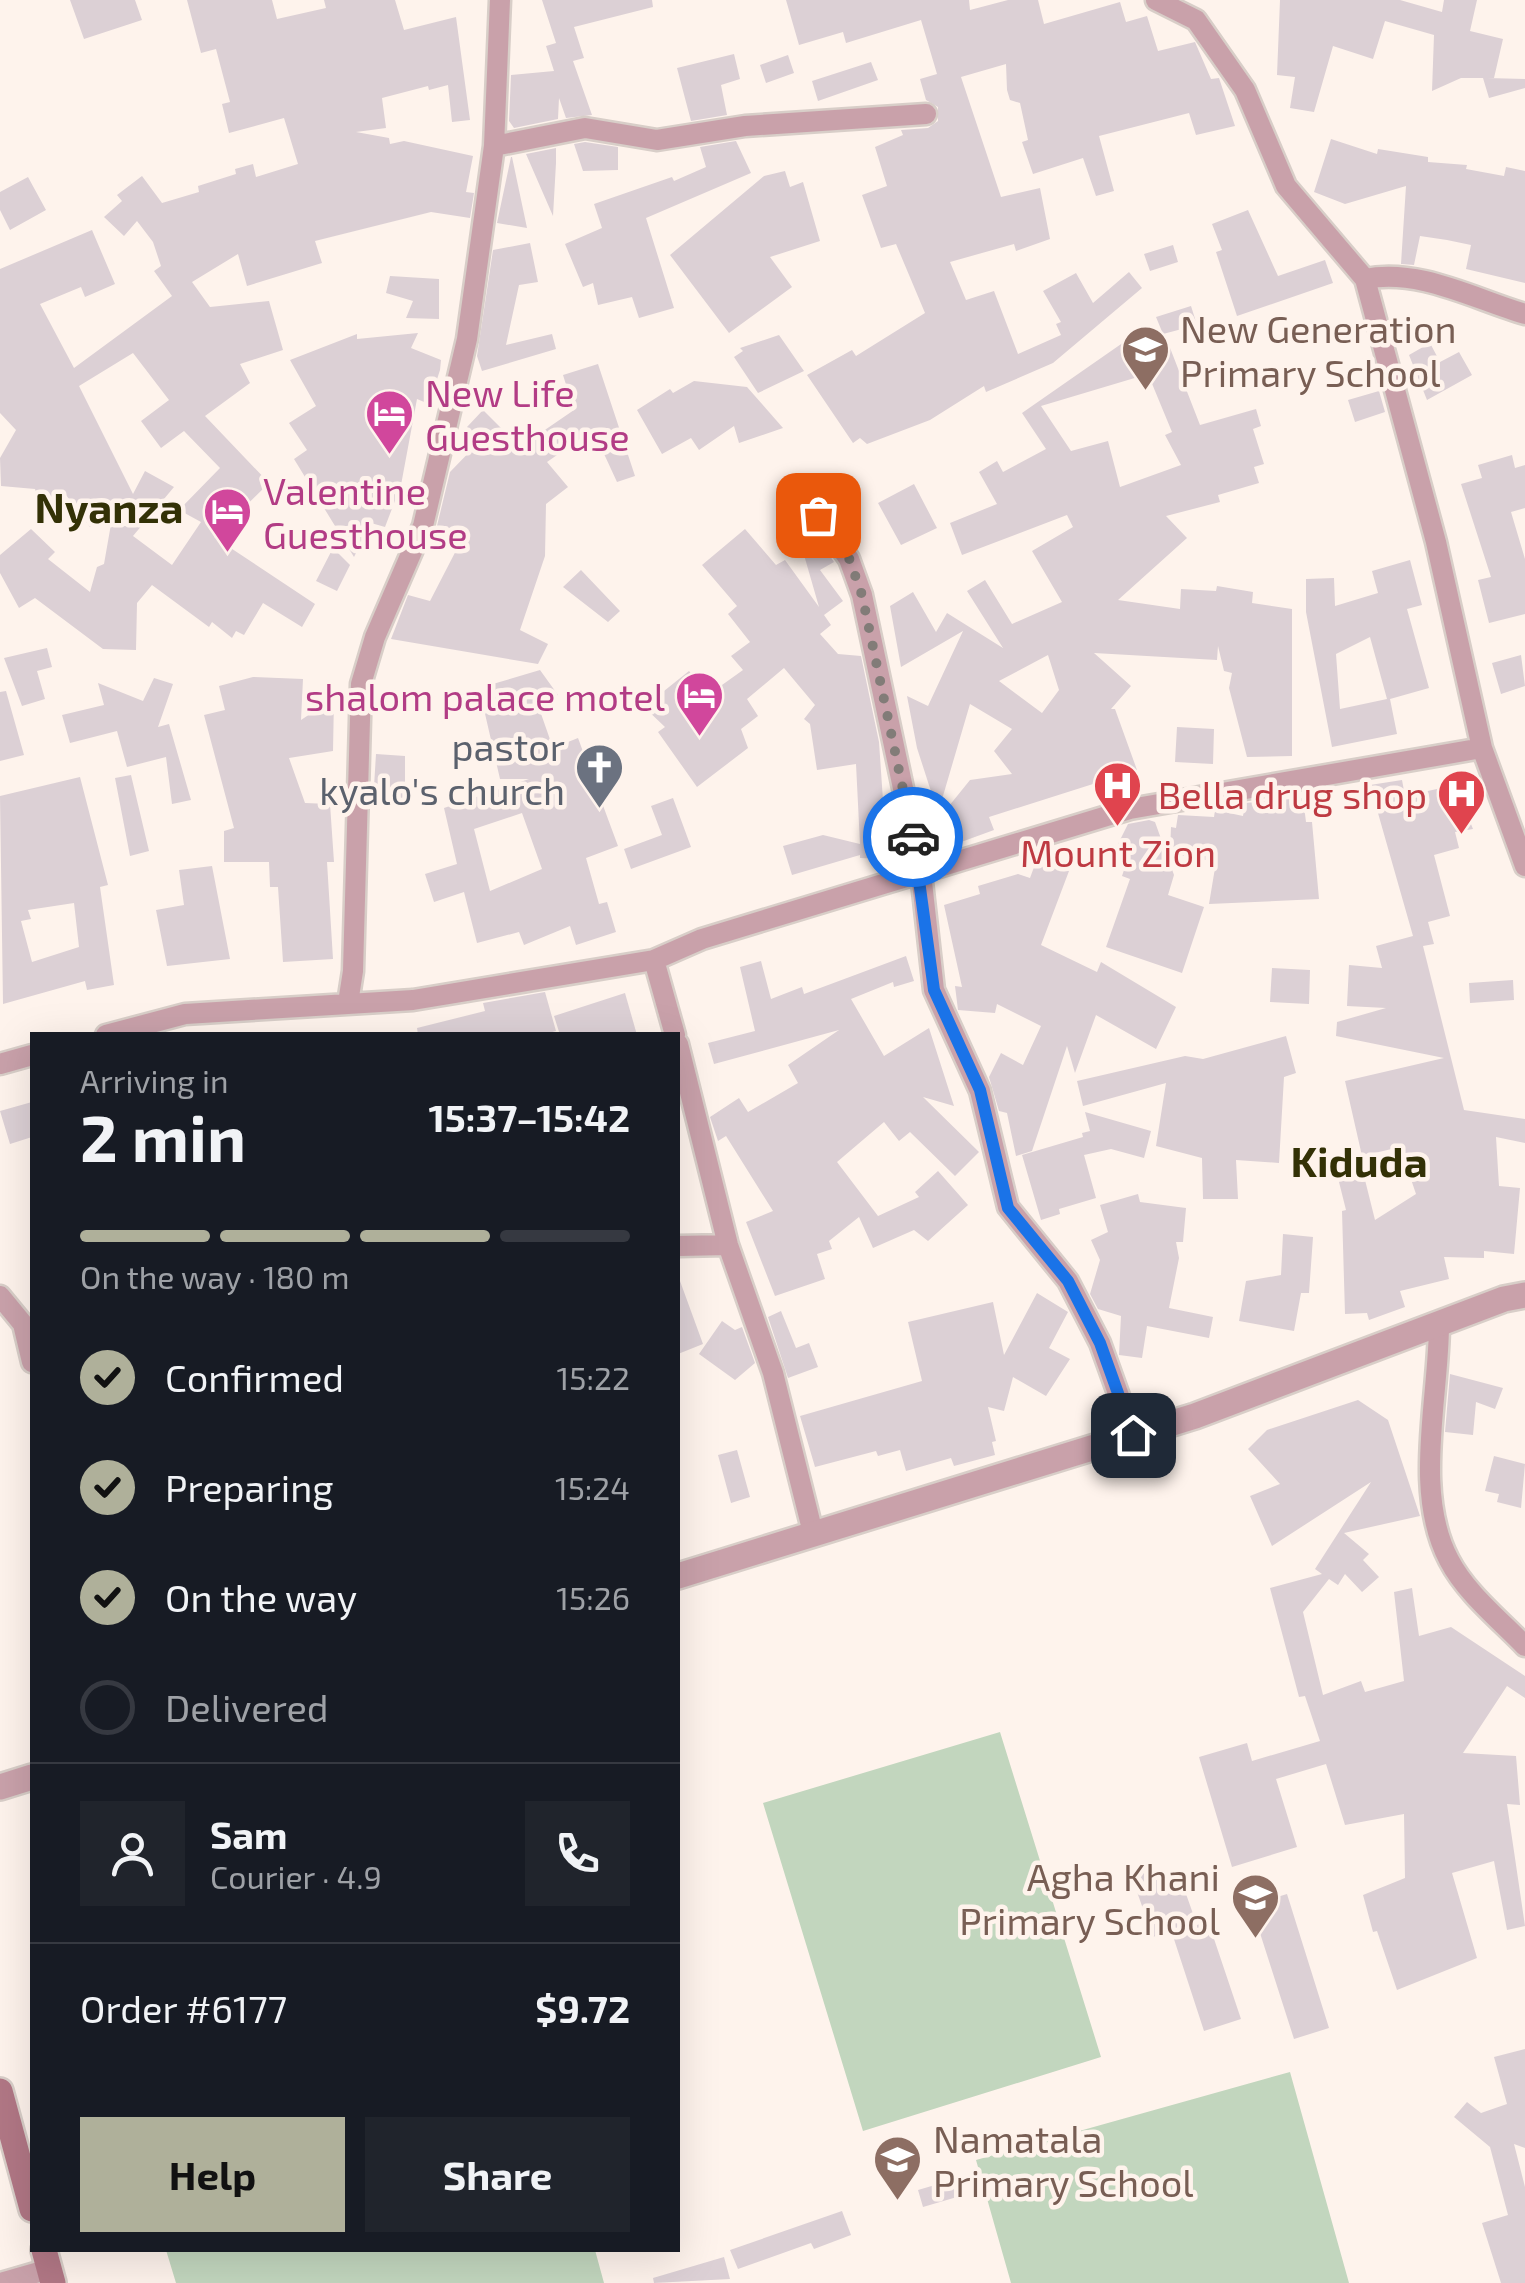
<!DOCTYPE html>
<html lang="en">
<head>
<meta charset="utf-8">
<style>
  body { margin:0; font-family:"Exo 2",sans-serif; background:#20242c; color:#f1f3f6; height:100vh; display:flex; flex-direction:column; font-size:38px; white-space:nowrap }
  * { box-sizing:border-box; margin:0 }
  p { font-size:32px; color:#9ea1a6 }
  .icon { flex:none; width:55px; height:55px; fill:none; stroke:currentColor; stroke-width:2; stroke-linecap:round; stroke-linejoin:round }
  .map { position:relative; flex:1; overflow:hidden }
  .side { position:absolute; left:30px; top:1032px; width:650px; height:1220px; display:flex; flex-direction:column; background:#171b24; border-radius:0px; box-shadow:0 10px 40px #0002 }
  .side>* { flex:none }
  .pin { position:absolute; display:grid; place-items:center; width:85px; height:85px; color:#fff; margin:-42px; border-radius:20px; box-shadow:0 5px 15px #0006 }
  .courier { position:absolute; display:grid; place-items:center; width:100px; height:100px; margin:-50px; border:8px solid #1a73e8; border-radius:50%; background:#fff; color:#222; box-shadow:0 2px 12px #0007 }
  .headline em { font-style:normal; font-weight:700 }
  .headline div { display:flex; flex-direction:column-reverse }
  .headline { display:flex; align-items:center; justify-content:space-between; height:170px; padding:0 50px }
  h1 { font-size:65px; font-weight:700; line-height:75px }
  .bar { display:grid; grid-template-columns:repeat(4,1fr); gap:15px 10px; align-content:center; height:120px; padding:0 50px }
  .bar i { height:12px; border-radius:8px; background:#363941 }
  .bar .current { background:#afb09a }
  .bar p { grid-column:span 4 }
  .line { display:flex; align-items:center; gap:25px; padding:0 50px; border-top:2px solid #363941 }
  .line div { flex:1 }
  .round { display:grid; place-items:center; flex:none; width:105px; height:105px; border-radius:0px; background:#20242c }
  ol { padding:0 50px; list-style:none }
  li { display:flex; align-items:center; gap:30px; height:110px }
  li p { margin-inline-start:auto }
  li .icon { padding:10px; border-radius:50%; background:#afb09a; color:#111; stroke-width:4 }
  li:last-child { color:#9ea1a6 }
  li i { width:55px; height:55px; border:5px solid #363941; border-radius:50% }
  .action { display:flex; gap:20px; margin-top:auto; padding:20px 50px }
  .action a { flex:1; height:115px; border-radius:0px; background:#afb09a; color:#111; font-size:40px; font-weight:700; line-height:115px; text-align:center }
  .action a+a { background:#20242c; color:#f1f3f6 }
  .map>svg:first-child { display:block }
  .green { fill:#c2d6be }
  .building { fill:#dcd0d5; fill-rule:evenodd }
  .lines { fill:none; stroke-linecap:round; stroke-linejoin:round }
  .minor-casing { stroke:#d8cec8; stroke-width:25 }
  .tertiary-casing { stroke:#d8cec8; stroke-width:30 }
  .secondary-casing { stroke:#d8cec8; stroke-width:30 }
  .minor { stroke:#c9a1aa; stroke-width:20 }
  .tertiary { stroke:#c9a1aa; stroke-width:25 }
  .secondary { stroke:#b17785; stroke-width:25 }
  .done { stroke:#827c78; stroke-width:10; stroke-dasharray:0 18 }
  .route { stroke:#1a73e8; stroke-width:12 }
  .labels { text-anchor:middle; dominant-baseline:central; stroke-width:9; stroke-linejoin:round; paint-order:stroke }
  .education-label { font-size:38px; fill:#785e54; stroke:#fef3ec; text-anchor:start }
  .hotel-label { font-size:38px; fill:#b23c85; stroke:#fef3ec; text-anchor:start }
  .worship-label { font-size:38px; fill:#5b616d; stroke:#fef3ec; text-anchor:end }
  .health-label { font-size:38px; fill:#be3a42; stroke:#fef3ec; text-anchor:end }
  .quarter-label { font-size:42px; font-weight:bold; fill:#333106; stroke:#fef3ec }
</style>
</head>
<body>
<div class="map">
<svg width="1525" height="2283" viewBox="0 0 1525 2283">
  <rect width="100%" height="100%" fill="#fef3ec"/>
  <path class="green" d="M1000,1732L1101,2057L863,2131L763,1803Z
    M1290,2072L1349,2283H1011L976,2160Z
    M166,2250H595L604,2283H176Z"/>
  <path class="building" d="M70,0H135L142,20L84,39Z
    M187,0H272L277,19L326,8L324,0H395L404,30L456,17L470,120L452,122L448,85L429,90L428,86L382,98L386,128L356,132L389,138L390,144L404,141L473,156L466,192L474,193L470,218L431,212L315,241L322,263L247,286L238,254L192,282L210,307L269,301L283,350L240,364L250,383L205,416L269,483L214,537L315,604L302,627L263,603L244,635L236,631L232,638L212,622L209,627L152,585L137,603L136,650L103,649L35,598L19,608L0,573V555L31,529L55,552L48,559L90,592L97,567L104,564L114,507L90,527L66,495L39,502L35,489L1,486L0,458L16,430L0,413V269L92,230L115,284L85,297L81,287L40,304L74,368L172,296L154,271L161,266L153,242L137,221L124,236L104,217L122,201L117,195L142,176L162,203L199,192L198,186L236,174L235,169L253,164L256,177L298,164L284,118L229,133L222,104L230,102L216,49L201,53ZM133,353L169,400L141,421L161,448L184,431L220,468L179,510L201,522L172,565L133,536L174,487L145,471L133,494L79,386Z
    M542,0H652L653,7L574,27L584,58L573,61L592,115L566,118L559,98L558,119L514,128L509,121L511,75L554,71L546,46L556,43Z
    M786,0H969L970,10L1008,0H1038L1044,24L1120,2L1126,22L1147,16L1158,51L1195,42L1211,79L1219,78L1235,126L1196,135L1189,113L1099,136L1114,191L1096,196L1083,158L1033,174L1022,142L1028,140L1020,103L1010,100L1007,90L1006,64L961,77L1001,197L1040,188L1050,239L1016,251L1014,244L950,262L966,300L994,291L1018,354L1061,335L1056,324L1061,322L1043,291L1076,273L1093,303L1129,272L1142,288L1053,363L986,392L984,386L930,420L867,444L860,438L853,443L807,375L852,350L856,356L925,313L896,244L881,248L862,195L887,186L875,147L903,135L901,130L928,128L938,121V107L926,100L920,79L937,74L921,20L846,43L843,32L799,45Z
    M1280,0H1400L1442,12L1444,0H1477L1470,31L1503,39L1494,78H1487L1525,79V88L1489,98L1483,78H1461L1432,91L1434,35L1385,21L1373,59L1333,46L1314,112L1290,108L1295,77L1277,75Z
    M734,54L740,79L721,85L727,115L691,121L677,68Z
    M788,55L794,73L766,83L760,65Z
    M871,62L878,80L818,101L812,81Z
    M1331,139L1377,154L1378,149L1428,157V162L1467,165L1466,169L1504,176L1506,167L1525,171V283L1466,269L1471,245L1447,240L1420,236L1414,265L1401,264L1406,186L1345,204L1314,192Z
    M736,141L751,173L646,218L674,308L639,318L632,297L598,305L593,283L583,287L565,244L602,228L594,204L672,177L674,181L706,167L700,147Z
    M585,142L618,147V170L583,171L574,144Z
    M556,148V163L553,216L526,154Z
    M511,157H512L527,228L497,223Z
    M785,171L790,187L803,182L820,241L770,257L792,287L729,333L670,255L764,176Z
    M28,177L46,210L10,230L0,210V192Z
    M1248,210L1278,276L1325,260L1333,283L1237,316L1216,252L1222,250L1212,224Z
    M530,243L538,282L519,285L506,345L552,334L556,349L482,371L477,356L493,250Z
    M1173,245L1178,262L1150,271L1144,254Z
    M390,276L439,279V319L406,318L413,301L386,293Z
    M1191,306L1197,325L1163,334L1156,317Z
    M418,333L411,348L441,360L440,370L429,404L417,399L401,485L385,527L371,523L354,557L294,459L307,450L289,423L316,406L290,360L357,334V339Z
    M779,335L804,371L758,393L734,357L743,351L740,348Z
    M1165,335L1200,425L1256,409L1261,426L1253,429L1264,464L1254,467L1259,483L1218,495L1220,502L1166,516L1187,538L1118,600L1180,609L1181,589L1216,591L1217,586L1253,592L1252,603L1292,609V756L1247,757L1229,688L1232,673L1224,671L1218,646L1217,660L1094,653L1131,686L1111,709H1115L1137,770L989,817L994,830L931,853L928,832L970,780L1012,774L994,751L1012,729L970,704L938,813L917,748L907,696L928,706L963,631L901,667L890,606L913,592L936,632L947,613L1003,648L967,591L985,580L1012,624L1062,602L1032,551L1073,527L1067,515L962,555L950,523L997,504L979,472L997,461L1003,472L1046,449L1022,413L1124,342L1126,350ZM1148,374L1172,432L1165,435L1181,465L1120,487L1108,441L1071,451L1041,406ZM1048,655L1059,690L1042,713L999,681Z
    M1430,343L1440,362L1459,352L1472,375L1427,400L1409,355Z
    M598,364L635,476L617,482L593,430L547,462L568,487L546,504L545,556L520,630L548,644L538,664L391,639L408,595L430,601L462,539L435,534L450,472L480,441L467,427L483,410L520,447L574,410L563,375Z
    M694,381L747,387L783,428L739,443L734,426L699,450L691,438L662,454L637,410L670,389L673,393Z
    M1379,391L1385,412L1355,422L1348,400Z
    M1512,455L1515,468L1525,465V508L1511,512L1525,559V614L1489,623L1478,580L1491,577L1461,484L1482,478L1478,465Z
    M914,484L937,528L901,545L878,503Z
    M745,529L776,565L785,560L819,607L802,548L819,540L834,562L820,570L843,601L824,615L831,625L820,634L838,654L861,656L879,742L887,859L860,858V855L792,875L783,846L823,835L860,844L856,764L817,770L810,724L804,719L815,705L784,668L747,699L758,716L741,729L748,748L697,787L658,732L665,727L644,707L689,671L708,695L743,670L731,656L750,642L728,614L737,606L702,565Z
    M333,548L350,565L337,591L316,581Z
    M1410,560L1422,605L1407,609L1429,688L1390,699L1397,734L1332,747L1306,612V579L1334,578L1335,606L1378,593L1372,571ZM1370,637L1387,699L1340,709L1336,654Z
    M581,570L620,611L608,622L563,587Z
    M47,648L52,667L37,671L45,699L22,706L4,658Z
    M1521,655L1525,686L1501,694L1492,663Z
    M540,670L558,695L539,708L553,748L578,738L618,846L586,858L599,904L607,902L616,932L576,945L570,926L524,945L519,932L477,943L464,892L434,902L425,874L457,864L444,808L529,779H500L483,705L492,704L486,686ZM522,813L542,869L490,891L474,829Z
    M253,677L303,679L301,720L334,698L333,751L289,758L305,803L330,804L334,862H327L333,959L283,962L278,887H270L269,862H224V831L234,828L204,715L225,710L219,686Z
    M154,678L173,684L158,727L169,724L191,800L172,804L166,757L127,767L117,731L70,743L62,715L104,705L98,683L143,701Z
    M6,691L24,755L0,761V692Z
    M1177,727L1214,729L1213,764L1175,762Z
    M376,754L405,756V805L373,803Z
    M131,775L149,851L130,856L115,778Z
    M80,777L108,885L100,887L114,985L87,990L85,981L3,1004L0,796ZM74,903L79,947L32,962L21,921L31,919L28,910Z
    M1402,780L1405,796L1455,785L1473,829L1455,832L1459,848L1434,855L1450,916L1428,922L1434,944L1423,946L1464,1110L1525,1119V1143L1496,1137L1499,1186L1520,1188L1514,1254L1484,1251V1258L1444,1257L1449,1279L1400,1291L1405,1307L1369,1320L1367,1313L1345,1314L1342,1211L1346,1210L1335,1166L1360,1160L1375,1220L1416,1194L1400,1147L1362,1156L1345,1081L1444,1058L1336,1036L1337,1022L1386,1008L1347,1006L1349,965L1382,968L1376,946L1413,936L1370,785Z
    M673,798L691,847L631,869L624,849L662,835L651,806Z
    M1303,798L1306,822H1312L1319,899L1209,904L1216,862L1170,853L1171,827L1176,828L1178,815L1214,817L1215,810L1243,816L1245,803Z
    M1149,820L1155,822L1174,875L1168,895L1204,907L1182,973L1106,947L1130,879L1122,876L1129,855L1115,850L1128,824Z
    M1037,859L1069,871L1041,945L1097,972L1101,962L1176,1007L1156,1049L1096,1015L1075,1073L1067,1046L1032,1151L1016,1156L1007,1113L999,1111L989,1077L1001,1053L1023,1065L1041,1026L997,1004L995,1013L958,1010L955,986L962,987L944,905L980,894L978,886L1018,874L1030,878Z
    M212,866L230,959L167,966L156,910L184,905L179,870Z
    M906,956L914,981L894,987L893,982L851,999L884,1056L929,1028L954,1106L923,1097L979,1152L955,1176L910,1132L899,1141L884,1122L837,1162L878,1216L919,1197L915,1192L938,1171L968,1205L928,1241L914,1230L873,1248L859,1217L829,1241L832,1249L817,1254L825,1279L775,1296L746,1222L773,1211L726,1136L718,1141L710,1117L739,1098L748,1112L798,1083L788,1065L839,1030L714,1064L708,1043L755,1031L740,967L761,961L771,999L802,987L804,994Z
    M1272,968L1310,970L1309,1004L1270,1002Z
    M1513,980L1514,1000L1470,1003L1469,983Z
    M545,992L556,1031L542,1035H418L417,1028L485,1011L483,1003Z
    M625,993L637,1035H560L554,1016Z
    M1286,1036L1296,1073L1284,1077L1279,1163L1236,1160L1238,1199H1203L1202,1158L1156,1146L1166,1083L1083,1106L1077,1081L1185,1056L1203,1059Z
    M32,1102V1137L10,1144L0,1111Z
    M1085,1112L1151,1131L1144,1158L1111,1149L1084,1155L1096,1198L1059,1209L1060,1214L1041,1220L1022,1155L1083,1137L1082,1133L1090,1131Z
    M1138,1194L1140,1202L1186,1208L1183,1242H1176L1179,1258L1169,1308L1213,1317L1209,1338L1147,1326L1142,1358L1119,1355L1121,1316L1098,1309L1090,1294L1100,1260L1091,1240L1108,1232L1100,1205Z
    M1283,1234L1313,1237L1309,1293H1301L1294,1331L1239,1321L1246,1281L1281,1275Z
    M680,1281L703,1344L678,1354V1282Z
    M1037,1293L1068,1312L1049,1348L1070,1359L1046,1396L1013,1377L1004,1411L988,1407L996,1441L992,1442L995,1455L954,1466L951,1458L906,1471L900,1450L878,1456L876,1451L815,1467L800,1416L922,1381L908,1322L993,1302L1004,1355Z
    M781,1311L796,1348L809,1343L818,1367L788,1378L768,1317Z
    M722,1321L735,1330L742,1327L755,1363L735,1380L699,1354Z
    M1450,1374L1503,1388L1495,1409L1476,1402L1473,1435L1445,1432Z
    M1358,1400L1388,1420L1420,1516L1344,1533L1369,1554L1363,1560L1379,1577L1362,1592L1345,1574L1338,1585L1329,1579L1303,1612L1323,1695L1361,1681L1365,1692L1404,1681L1394,1592L1412,1588L1419,1636L1451,1627L1525,1676V1698L1507,1686L1463,1753L1516,1756L1520,1805L1507,1804L1525,1926L1507,1930L1494,1861L1452,1873L1477,1958L1397,1990L1377,1931L1373,1932L1363,1895L1405,1878L1404,1814L1345,1825L1326,1764L1276,1779L1297,1847L1232,1867L1199,1757L1247,1743L1252,1761L1320,1741L1305,1696L1299,1697L1270,1588L1322,1574L1315,1569L1371,1482L1272,1546L1250,1496L1280,1484L1248,1449L1267,1430Z
    M737,1450L750,1497L731,1503L718,1455Z
    M1494,1456L1525,1464L1521,1508L1497,1502L1499,1494L1485,1491Z
    M1154,1866L1160,1884L1180,1877L1197,1925L1208,1921L1241,2019L1204,2031L1171,1930L1153,1937L1131,1875Z
    M1287,1894L1329,2028L1294,2039L1251,1905Z
    M1525,2049V2148L1514,2144L1525,2187V2283H1501L1482,2223L1508,2215L1490,2147L1454,2117L1467,2102L1481,2113L1507,2104L1494,2057Z
    M952,2180L957,2197L923,2207L918,2190Z
    M842,2211L851,2235L814,2249L811,2243L738,2269L730,2250Z
    M724,2257L730,2279L654,2283L653,2278Z"/>
  <g class="lines">
    <defs>
      <path id="minor" d="M1156,0L1196,20L1245,90L1286,186L1365,279L1436,542L1482,748L1525,866
        M494,146L585,128L657,140L745,126L926,114
        M1365,279C1419,268 1474,299 1525,314
        M818,515L849,559L862,595L921,873L934,990L980,1091L1008,1207L1068,1281L1100,1343L1133,1435
        M654,960L675,1035
        M348,1003L353,971L361,684L375,637L423,526L467,339L494,146L500,0
        M106,1035L185,1014L413,1000L654,960L702,939L1130,809L1482,748
        M678,1044L728,1245L773,1373L813,1533
        M0,1064L32,1055
        M678,1246L728,1245
        M0,1296L23,1324L32,1362
        M1439,1324C1439,1398 1413,1492 1449,1560C1466,1593 1500,1620 1525,1646
        M1,2283L49,2269"/>
      <path id="tertiary" d="M678,1576L1195,1416L1504,1299L1525,1295
        M0,1787L32,1777"/>
      <path id="secondary" d="M0,2091L32,2209
        M44,2250L53,2283"/>
    </defs>
    <use href="#minor" class="minor-casing"/>
    <use href="#tertiary" class="tertiary-casing"/>
    <use href="#secondary" class="secondary-casing"/>
    <use href="#minor" class="minor"/>
    <use href="#tertiary" class="tertiary"/>
    <use href="#secondary" class="secondary"/>
  </g>
  <g class="lines">
    <path class="done" d="M818,515L849,558L862,595L913,837"/>
    <path class="route" d="M913,837L934,990L980,1090L1008,1208L1068,1281L1100,1343L1133,1435"/>
  </g>
  <defs>
    <symbol id="school-pin" viewBox="-11 -11 22 30"><path d="M0 17L-7.5 6A9.5 9.5 0 1 1 7.5 6Z" fill="#8d6e63" stroke="#fef3ec"/><path d="M0-5L7-2L0 1L-7-2ZM-4 1L0 2.5L4 1V4Q0 6-4 4Z" fill="#fff"/></symbol>
    <symbol id="hotel-pin" viewBox="-11 -11 22 30"><path d="M0 17L-7.5 6A9.5 9.5 0 1 1 7.5 6Z" fill="#d1479c" stroke="#fef3ec"/><path d="M-6-4.5h1.5V1H6V5H4.5V3h-9V5H-6ZM-4 0a1.8 1.8 0 1 1 3.6 0ZM.5 0V-2.5h3Q6-2.5 6 0Z" fill="#fff"/></symbol>
    <symbol id="church-pin" viewBox="-11 -11 22 30"><path d="M0 17L-7.5 6A9.5 9.5 0 1 1 7.5 6Z" fill="#6b7280" stroke="#fef3ec"/><path d="M-1.2-6h2.4v3.5h3.3v2.4h-3.3V6h-2.4V-.1h-3.3v-2.4h3.3Z" fill="#fff"/></symbol>
    <symbol id="hospital-pin" viewBox="-11 -11 22 30"><path d="M0 17L-7.5 6A9.5 9.5 0 1 1 7.5 6Z" fill="#e0444e" stroke="#fef3ec"/><path d="M-5-5h3v3.5h4V-5h3V5h-3V1.5h-4V5h-3Z" fill="#fff"/></symbol>
  </defs>
  <g fill-rule="evenodd">
    <use href="#school-pin" x="1118" y="322" width="55" height="75"/>
    <use href="#hotel-pin" x="362" y="386" width="55" height="75"/>
    <use href="#hotel-pin" x="200" y="484" width="55" height="75"/>
    <use href="#hotel-pin" x="672" y="668" width="55" height="75"/>
    <use href="#church-pin" x="572" y="740" width="55" height="75"/>
    <use href="#hospital-pin" x="1090" y="758" width="55" height="75"/>
    <use href="#hospital-pin" x="1434" y="766" width="55" height="75"/>
    <use href="#school-pin" x="1228" y="1870" width="55" height="75"/>
    <use href="#school-pin" x="870" y="2132" width="55" height="75"/>
  </g>
  <g class="labels">
    <g class="education-label">
      <text x="1180" y="328">New Generation<tspan x="1180" dy="44">Primary School</tspan></text>
      <text x="1220" y="1876" text-anchor="end">Agha Khani<tspan x="1220" dy="44">Primary School</tspan></text>
      <text x="933" y="2138">Namatala<tspan x="933" dy="44">Primary School</tspan></text>
    </g>
    <g class="hotel-label">
      <text x="425" y="392">New Life<tspan x="425" dy="44">Guesthouse</tspan></text>
      <text x="263" y="490">Valentine<tspan x="263" dy="44">Guesthouse</tspan></text>
      <text x="665" y="696" text-anchor="end">shalom palace motel</text>
    </g>
    <g class="worship-label">
      <text x="565" y="746">pastor<tspan x="565" dy="44">kyalo's church</tspan></text>
    </g>
    <g class="health-label">
      <text x="1427" y="794">Bella drug shop</text>
      <text x="1118" y="852" text-anchor="middle">Mount Zion</text>
    </g>
    <g class="quarter-label">
      <text x="109" y="506">Nyanza</text>
      <text x="1359" y="1160">Kiduda</text>
    </g>
  </g>
</svg>
<div class="pin" style="left:818px;top:515px;background:#ea580c"><svg class="icon" aria-label="bag" viewBox="0 0 24 24"><path d="M5 8h14l-1 12H6zM9 8a3 3 0 0 1 6 0"/></svg></div>
<div class="pin" style="left:1133px;top:1435px;background:#1f2937"><svg class="icon" aria-label="home" viewBox="0 0 24 24"><path d="M3 11l9-7 9 7M6 9v11h12V9"/></svg></div>
<div class="courier" style="left:913px;top:837px"><svg class="icon" aria-label="car" viewBox="0 0 24 24"><path d="M5 17H2v-5l4-1 3-4h7l3 4 3 1v5h-3M9 17h6M6 11h13"/><circle cx="7" cy="17" r="2"/><circle cx="17" cy="17" r="2"/></svg></div>
<section class="side">
<div class="headline"><div><h1>2 min</h1><p>Arriving in</p></div><em>15:37–15:42</em></div>
<div class="bar"><i class="current"></i><i class="current"></i><i class="current"></i><i></i><p>On the way · 180 m</p></div>
<ol>
<li><svg class="icon" aria-label="check" viewBox="0 0 24 24"><path d="M5 12l5 5 9-10"/></svg>Confirmed<p>15:22</p></li>
<li><svg class="icon" aria-label="check" viewBox="0 0 24 24"><path d="M5 12l5 5 9-10"/></svg>Preparing<p>15:24</p></li>
<li><svg class="icon" aria-label="check" viewBox="0 0 24 24"><path d="M5 12l5 5 9-10"/></svg>On the way<p>15:26</p></li>
<li><i></i>Delivered</li>
</ol>
<div class="line" style="height:180px"><a class="round"><svg class="icon" aria-label="person" viewBox="0 0 24 24"><circle cx="12" cy="8" r="4"/><path d="M4 21q1-7 8-7t8 7"/></svg></a><div><b>Sam</b><p>Courier · 4.9</p></div><a class="round"><svg class="icon" aria-label="phone" viewBox="0 0 24 24"><path d="M5 4h4l2 5-3 2q2 4 5 5l2-3 5 2v4C11 20 4 13 5 4z"/></svg></a></div>
<div class="line" style="height:130px"><div>Order #6177</div><b>$9.72</b></div>
<div class="action"><a>Help</a><a>Share</a></div>
</section>
</div>
</body>
</html>
